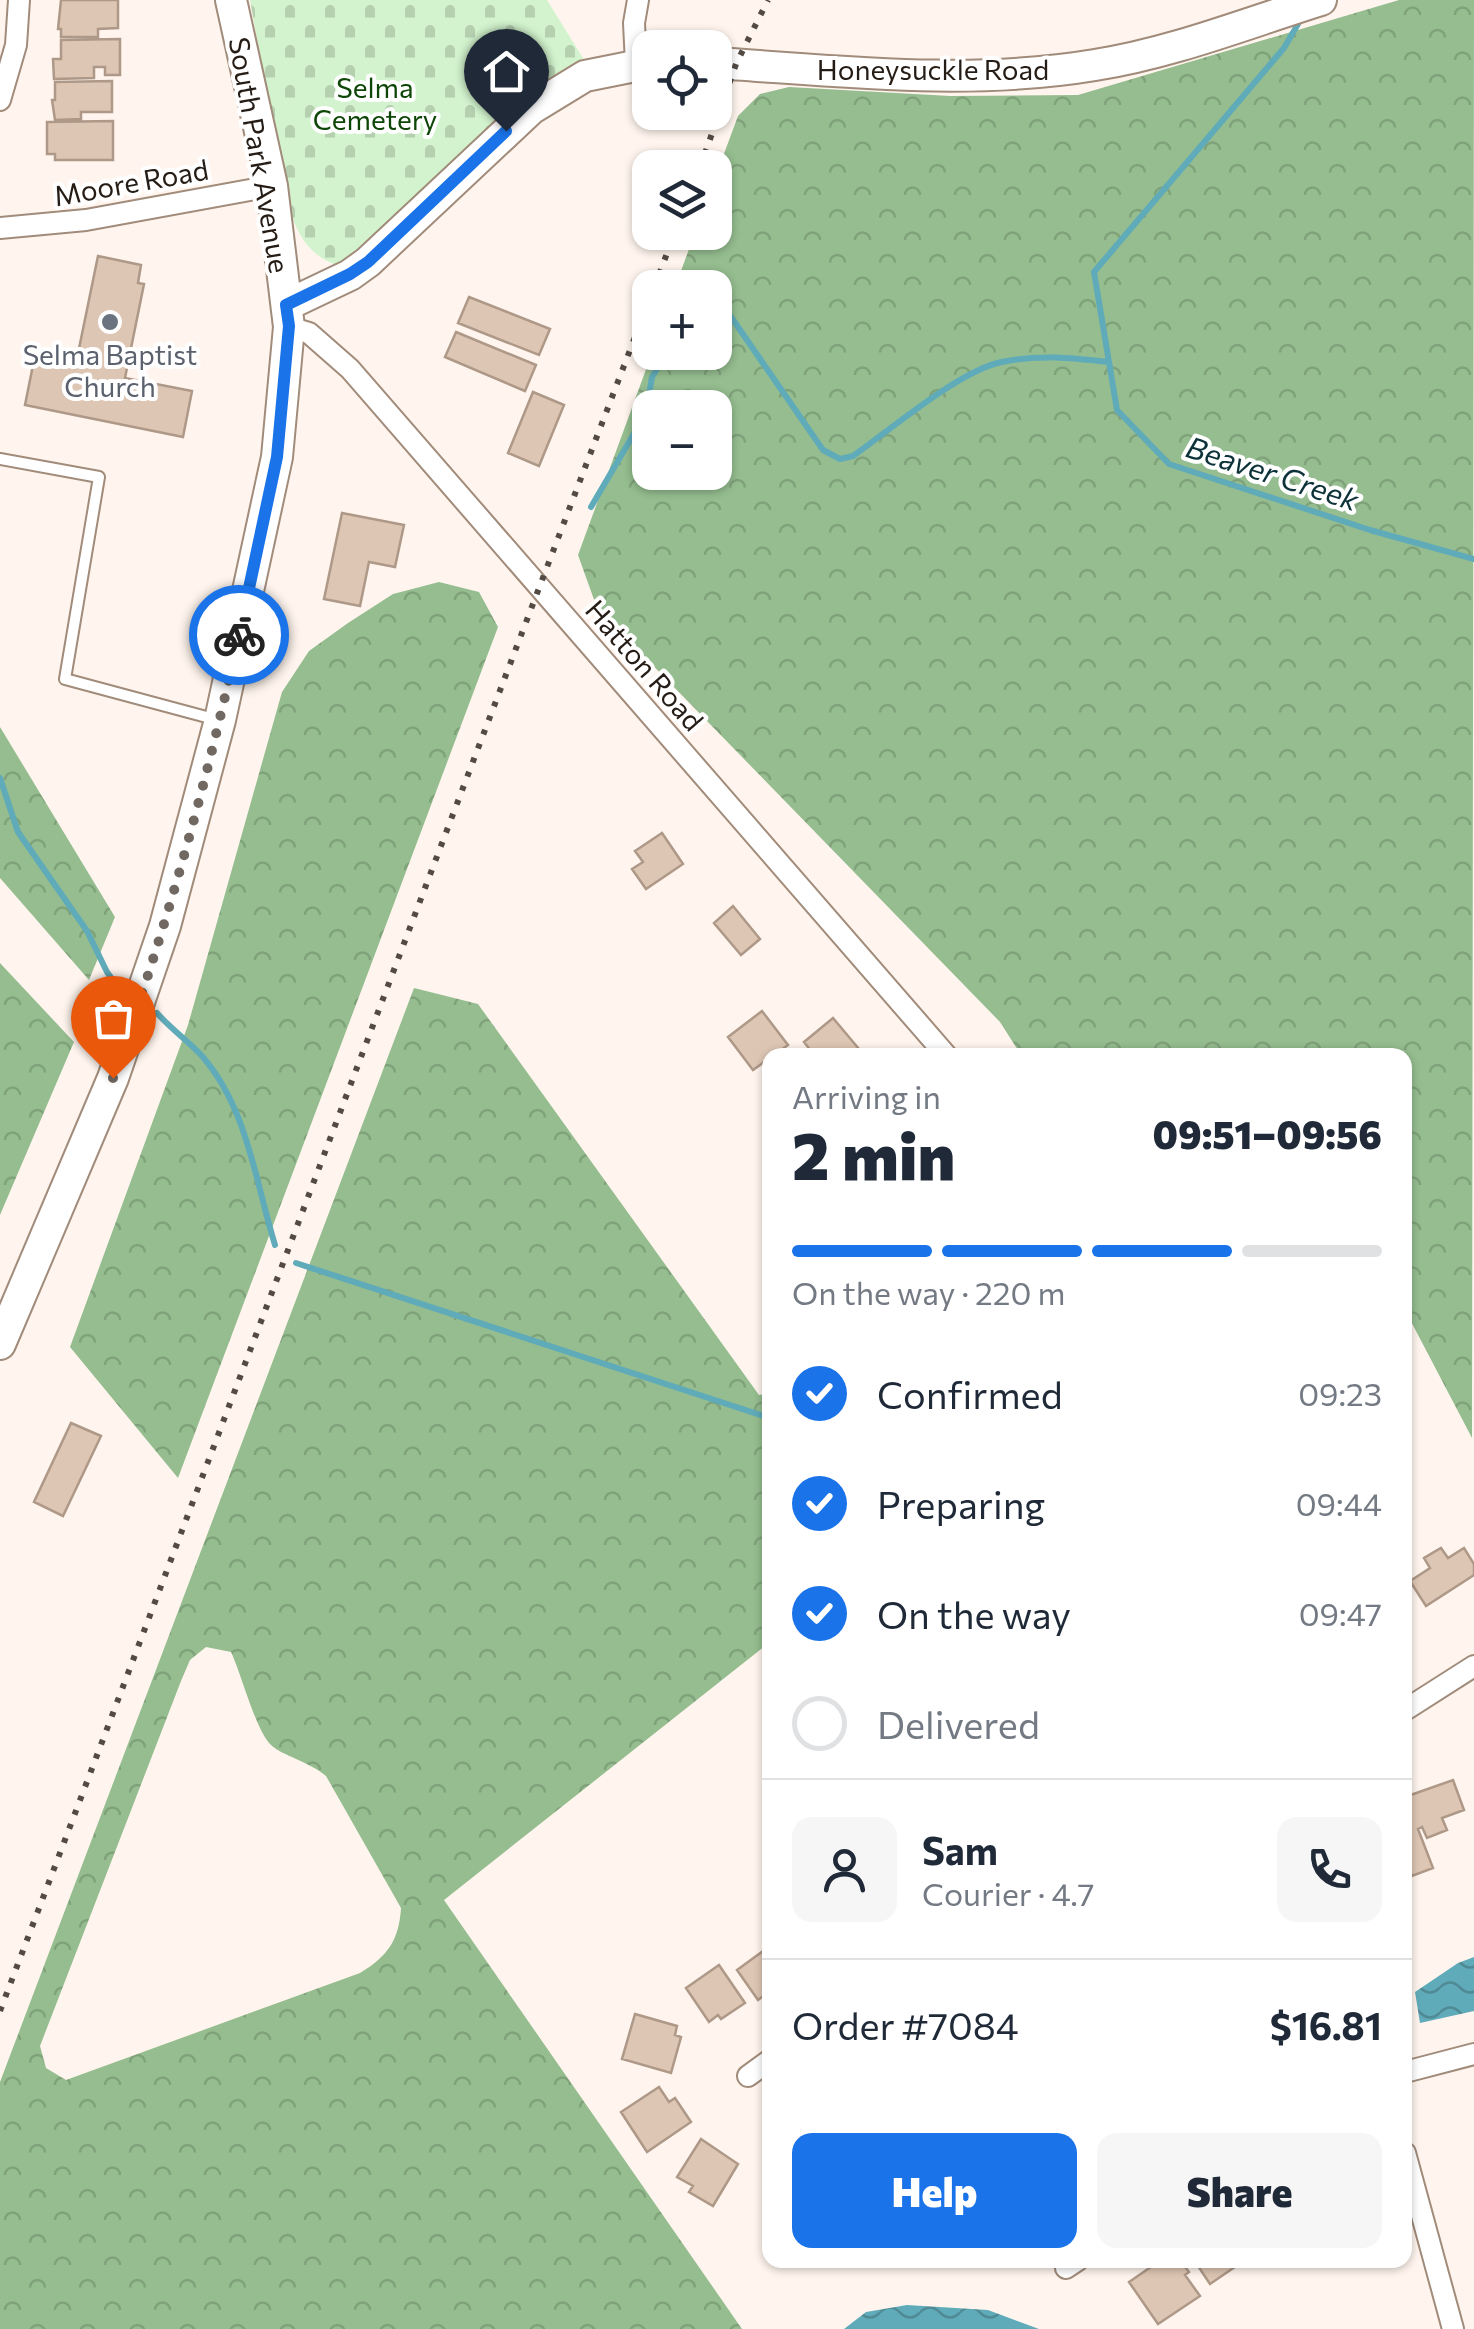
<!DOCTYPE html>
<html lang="en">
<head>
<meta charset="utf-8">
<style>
  body { margin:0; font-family:Commissioner,sans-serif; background:#f6f6f7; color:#1f2937; height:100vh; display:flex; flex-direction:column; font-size:38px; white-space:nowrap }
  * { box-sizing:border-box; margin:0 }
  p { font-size:32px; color:#747a83 }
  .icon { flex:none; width:55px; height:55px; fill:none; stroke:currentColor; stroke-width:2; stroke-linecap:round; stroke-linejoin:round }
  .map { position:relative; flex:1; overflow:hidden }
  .panel { position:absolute; left:762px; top:1048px; width:650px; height:1220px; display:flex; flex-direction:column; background:#fff; border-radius:20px; box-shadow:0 2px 8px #0004 }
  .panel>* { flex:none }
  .buttons { position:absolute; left:632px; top:30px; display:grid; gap:20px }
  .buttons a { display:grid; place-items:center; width:100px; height:100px; border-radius:20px; background:#fff; box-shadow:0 2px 8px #0004; font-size:50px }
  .pin { position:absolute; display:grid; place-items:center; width:85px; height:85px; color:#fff; margin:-102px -42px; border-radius:50% 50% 50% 0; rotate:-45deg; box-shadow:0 0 10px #0007 }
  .pin .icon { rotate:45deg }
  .courier { position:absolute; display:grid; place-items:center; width:100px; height:100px; margin:-50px; border:8px solid #1a73e8; border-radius:50%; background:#fff; color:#222; box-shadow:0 2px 12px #0007 }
  .overview em { font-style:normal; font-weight:800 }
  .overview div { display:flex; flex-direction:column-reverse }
  .overview { display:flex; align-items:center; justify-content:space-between; height:170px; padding:0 30px }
  h1 { font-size:65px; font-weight:800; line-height:75px }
  .bar { display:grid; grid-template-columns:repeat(4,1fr); gap:15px 10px; align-content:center; height:120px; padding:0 30px }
  .bar i { height:12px; border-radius:8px; background:#e0e1e3 }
  .bar .on { background:#1a73e8 }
  .bar p { grid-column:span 4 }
  .line { display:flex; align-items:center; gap:25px; padding:0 30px; border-top:2px solid #e0e1e3 }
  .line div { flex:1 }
  .round { display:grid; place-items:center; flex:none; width:105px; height:105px; border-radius:20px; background:#f6f6f7 }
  ol { padding:0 30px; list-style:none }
  li { display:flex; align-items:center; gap:30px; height:110px }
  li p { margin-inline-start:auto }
  li .icon { padding:10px; border-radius:50%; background:#1a73e8; color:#fff; stroke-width:4 }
  li:last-child { color:#747a83 }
  li i { width:55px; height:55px; border:5px solid #e0e1e3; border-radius:50% }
  .cta { display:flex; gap:20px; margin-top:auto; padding:20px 30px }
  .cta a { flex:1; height:115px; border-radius:20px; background:#1a73e8; color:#fff; font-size:40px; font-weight:800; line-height:115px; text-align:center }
  .cta a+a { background:#f6f6f7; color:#1f2937 }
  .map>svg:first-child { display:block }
  .forest { fill:url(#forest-crowns); fill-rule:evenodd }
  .cemetery { fill:url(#cemetery-stones) }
  .water { fill:url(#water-waves) }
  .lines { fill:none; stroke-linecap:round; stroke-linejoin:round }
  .stream { stroke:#60abb9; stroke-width:6 }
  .building { fill:#dec6b4; stroke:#ae9887; stroke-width:2.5 }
  .lane-casing { stroke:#a18b7a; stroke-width:14 }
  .street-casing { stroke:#a18b7a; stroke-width:24 }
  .secondary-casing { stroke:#a18b7a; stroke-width:34 }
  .lane { stroke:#fff; stroke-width:10 }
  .street { stroke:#fff; stroke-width:20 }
  .secondary { stroke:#fff; stroke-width:30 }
  .rail { stroke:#534a44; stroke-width:6; stroke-dasharray:5 10; stroke-linecap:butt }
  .done { stroke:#716862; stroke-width:10; stroke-dasharray:0 18 }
  .route { stroke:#1a73e8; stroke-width:12 }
  .worship-dot { fill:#6b7280; stroke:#fff; stroke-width:4 }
  .labels { text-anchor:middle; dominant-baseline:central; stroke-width:8; stroke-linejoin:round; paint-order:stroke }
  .street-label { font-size:28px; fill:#251c16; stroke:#fff }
  .park-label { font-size:28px; fill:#0d4606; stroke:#fff }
  .worship-label { font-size:28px; fill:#5b616d; stroke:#fff }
  .water-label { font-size:30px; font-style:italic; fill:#0d3239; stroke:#fff }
</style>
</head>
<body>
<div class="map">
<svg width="1474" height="2329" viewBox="0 0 1474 2329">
  <defs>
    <pattern id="forest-crowns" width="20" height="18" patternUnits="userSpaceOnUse" patternTransform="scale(2.5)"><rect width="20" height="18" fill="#95bd8f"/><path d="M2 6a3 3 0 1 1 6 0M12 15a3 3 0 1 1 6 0" fill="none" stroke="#80a27b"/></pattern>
    <pattern id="cemetery-stones" width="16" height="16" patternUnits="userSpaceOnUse" patternTransform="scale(2.5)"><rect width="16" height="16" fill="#d2f3cd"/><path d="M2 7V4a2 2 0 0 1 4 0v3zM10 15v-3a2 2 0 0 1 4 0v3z" fill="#b4d0af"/></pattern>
    <pattern id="water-waves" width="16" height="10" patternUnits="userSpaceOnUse" patternTransform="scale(2.5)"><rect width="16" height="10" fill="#60abb9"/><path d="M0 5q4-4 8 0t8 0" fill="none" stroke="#4f8a95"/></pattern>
  </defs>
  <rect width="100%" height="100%" fill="#fff5ee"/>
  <path class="forest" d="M1399,0H1474L1472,1438L1405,1310V1055H1021L1000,1022L597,608L578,555L652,353L715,352V288L675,287L695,233L715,232V178L738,116L760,94L789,87L950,96L1078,95ZM650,408H715V472H650Z
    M439,582L479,592L498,627L178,1478L70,1347L188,1025L282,692L309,651L348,623L393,594Z
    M0,727L115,917L89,980L0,878Z
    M0,963L74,1042L0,1215Z
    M414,988L478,1004L759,1395L770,1393V1642L444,1900L742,2329H0V2082ZM206,1647L231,1652C241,1673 256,1731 271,1745C283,1756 308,1761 326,1776L401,1908C399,1940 388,1956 360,1973L66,2080L46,2068L40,2046L181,1681L190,1660Z"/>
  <path class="cemetery" d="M250,0H547L586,63L347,268C307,259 296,232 285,196Z"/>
  <path class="water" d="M1474,1957V2011L1420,2023L1415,1992L1458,1963Z
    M907,2305L988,2310L1039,2329H844L866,2312Z"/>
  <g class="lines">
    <path class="stream" d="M1298,24L1284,48L1094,272L1117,410L1169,464L1370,530L1474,559
      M715,302L729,314L823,450L840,459L853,456C890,430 960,370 1002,362C1039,354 1073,358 1109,362
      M591,507L646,413L652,377L668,352
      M0,778L18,832L87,931L107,972L125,997
      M157,1013C171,1029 188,1041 202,1056C248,1109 255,1181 275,1245
      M296,1263L770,1418"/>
  </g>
  <path class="building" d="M61,0H118V28L98,29V37H61V29H58Z
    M120,39V75H105V67H94V78L54,79L53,59H61V40Z
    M112,81V112H81V119L55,120L52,100H55V82Z
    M113,121V160H55V154H47V122Z
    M98,256L141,265L138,283L144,284L125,378L192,391L183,437L25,405L34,360L75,368Z
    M469,297L550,329L539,355L458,323Z
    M456,332L536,365L525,391L445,357Z
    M533,392L564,405L539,466L508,453Z
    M342,513L404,525L395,567L369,562L360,606L324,599Z
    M662,833L683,864L646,889L632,869L643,862L635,851Z
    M733,906L760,939L741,955L714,923Z
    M762,1011L788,1045L753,1070L728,1037Z
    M833,1018L864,1055H814L804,1042Z
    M71,1423L101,1436L63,1516L34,1502Z
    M1441,1548L1448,1558L1464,1548L1474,1564V1575L1426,1606L1410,1581L1430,1568L1424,1558Z
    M1453,1780L1464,1810L1442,1818L1447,1830L1427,1838L1422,1827L1418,1829L1433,1868L1412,1876L1405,1859V1797Z
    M770,1946V1991L758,2000L737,1970Z
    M719,1965L745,2003L721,2019L718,2015L709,2022L686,1988Z
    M635,2014L677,2026L675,2035L681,2037L671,2073L622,2059Z
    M659,2087L669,2102L675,2098L691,2122L647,2152L621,2112Z
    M701,2139L738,2164L713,2206L689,2192L693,2186L677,2177Z
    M1161,2260H1180L1189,2272L1185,2275L1200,2296L1158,2324L1129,2282Z
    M1194,2260H1245L1210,2284Z"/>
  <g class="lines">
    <defs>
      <path id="lane" d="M0,459L99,477L65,679L214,719"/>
      <path id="street" d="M636,64L634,23L638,0
        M0,100L16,45L19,0
        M0,228L86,220L272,186
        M289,327L309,333L350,369L946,1055
        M1405,1710L1474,1666
        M1405,2072L1474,2054
        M748,2076L770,2060
        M1405,2153L1453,2329
        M1066,2268L1078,2260"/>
      <path id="secondary" d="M715,63C840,71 970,86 1095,65C1172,53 1247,23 1321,0
        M287,305L350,275L368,262L531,109L585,76L650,63
        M0,1344L113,1078L165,926L220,720L277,457L289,327L272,186L231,0"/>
    </defs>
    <use href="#lane" class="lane-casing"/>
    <use href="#street" class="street-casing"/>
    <use href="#secondary" class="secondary-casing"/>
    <use href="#lane" class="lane"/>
    <use href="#street" class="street"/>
    <use href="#secondary" class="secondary"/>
    <path class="rail" d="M700,168L736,64L768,0
      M654,288L675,232
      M0,2011C217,1440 431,868 650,298"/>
  </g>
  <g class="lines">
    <path class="done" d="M113,1078C165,933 206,786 239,635"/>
    <path class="route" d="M239,635L277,457L289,326L286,305L350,274L368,262L506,131"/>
  </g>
  <circle class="worship-dot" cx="110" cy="322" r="10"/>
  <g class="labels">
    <g class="street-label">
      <text x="933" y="69">Honeysuckle Road</text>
      <text transform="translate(260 155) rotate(80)">South Park Avenue</text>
      <text transform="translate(131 182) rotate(-10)">Moore Road</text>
      <text transform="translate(645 665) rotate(49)">Hatton Road</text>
    </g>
    <g class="park-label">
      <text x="375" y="87">Selma<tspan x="375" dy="32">Cemetery</tspan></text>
    </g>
    <g class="worship-label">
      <text x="110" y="354">Selma Baptist<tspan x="110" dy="32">Church</tspan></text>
    </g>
    <g class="water-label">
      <text transform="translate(1273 472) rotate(18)">Beaver Creek</text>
    </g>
  </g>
</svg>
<div class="buttons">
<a><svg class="icon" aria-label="locate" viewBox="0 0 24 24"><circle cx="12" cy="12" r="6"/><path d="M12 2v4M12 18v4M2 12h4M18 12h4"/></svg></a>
<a><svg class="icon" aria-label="layers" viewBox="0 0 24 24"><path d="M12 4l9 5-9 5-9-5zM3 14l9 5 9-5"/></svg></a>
<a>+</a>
<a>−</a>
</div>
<div class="pin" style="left:113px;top:1078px;background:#ea580c"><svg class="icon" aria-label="bag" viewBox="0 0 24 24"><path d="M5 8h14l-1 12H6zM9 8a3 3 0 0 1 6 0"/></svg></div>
<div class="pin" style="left:506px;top:131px;background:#1f2937"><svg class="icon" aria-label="home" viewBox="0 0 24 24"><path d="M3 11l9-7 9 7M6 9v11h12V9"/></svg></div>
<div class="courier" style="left:239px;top:635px"><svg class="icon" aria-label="bike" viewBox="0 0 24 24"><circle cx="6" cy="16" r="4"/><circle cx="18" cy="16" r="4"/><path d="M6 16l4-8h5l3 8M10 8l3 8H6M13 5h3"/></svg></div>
<section class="panel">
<div class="overview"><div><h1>2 min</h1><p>Arriving in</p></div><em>09:51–09:56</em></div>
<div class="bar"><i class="on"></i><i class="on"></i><i class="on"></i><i></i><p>On the way · 220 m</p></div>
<ol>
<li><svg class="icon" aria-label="check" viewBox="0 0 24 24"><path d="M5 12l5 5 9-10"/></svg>Confirmed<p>09:23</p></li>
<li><svg class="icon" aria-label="check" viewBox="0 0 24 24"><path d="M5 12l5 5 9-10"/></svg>Preparing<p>09:44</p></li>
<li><svg class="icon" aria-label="check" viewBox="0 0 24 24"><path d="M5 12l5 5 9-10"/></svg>On the way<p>09:47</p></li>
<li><i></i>Delivered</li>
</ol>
<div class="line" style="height:180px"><a class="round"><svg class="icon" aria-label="person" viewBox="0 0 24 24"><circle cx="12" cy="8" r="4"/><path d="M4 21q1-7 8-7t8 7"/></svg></a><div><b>Sam</b><p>Courier · 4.7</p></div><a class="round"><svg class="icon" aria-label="phone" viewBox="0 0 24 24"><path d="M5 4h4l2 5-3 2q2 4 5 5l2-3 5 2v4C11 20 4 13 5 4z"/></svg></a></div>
<div class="line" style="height:130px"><div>Order #7084</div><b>$16.81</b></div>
<div class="cta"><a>Help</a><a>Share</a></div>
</section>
</div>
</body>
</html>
